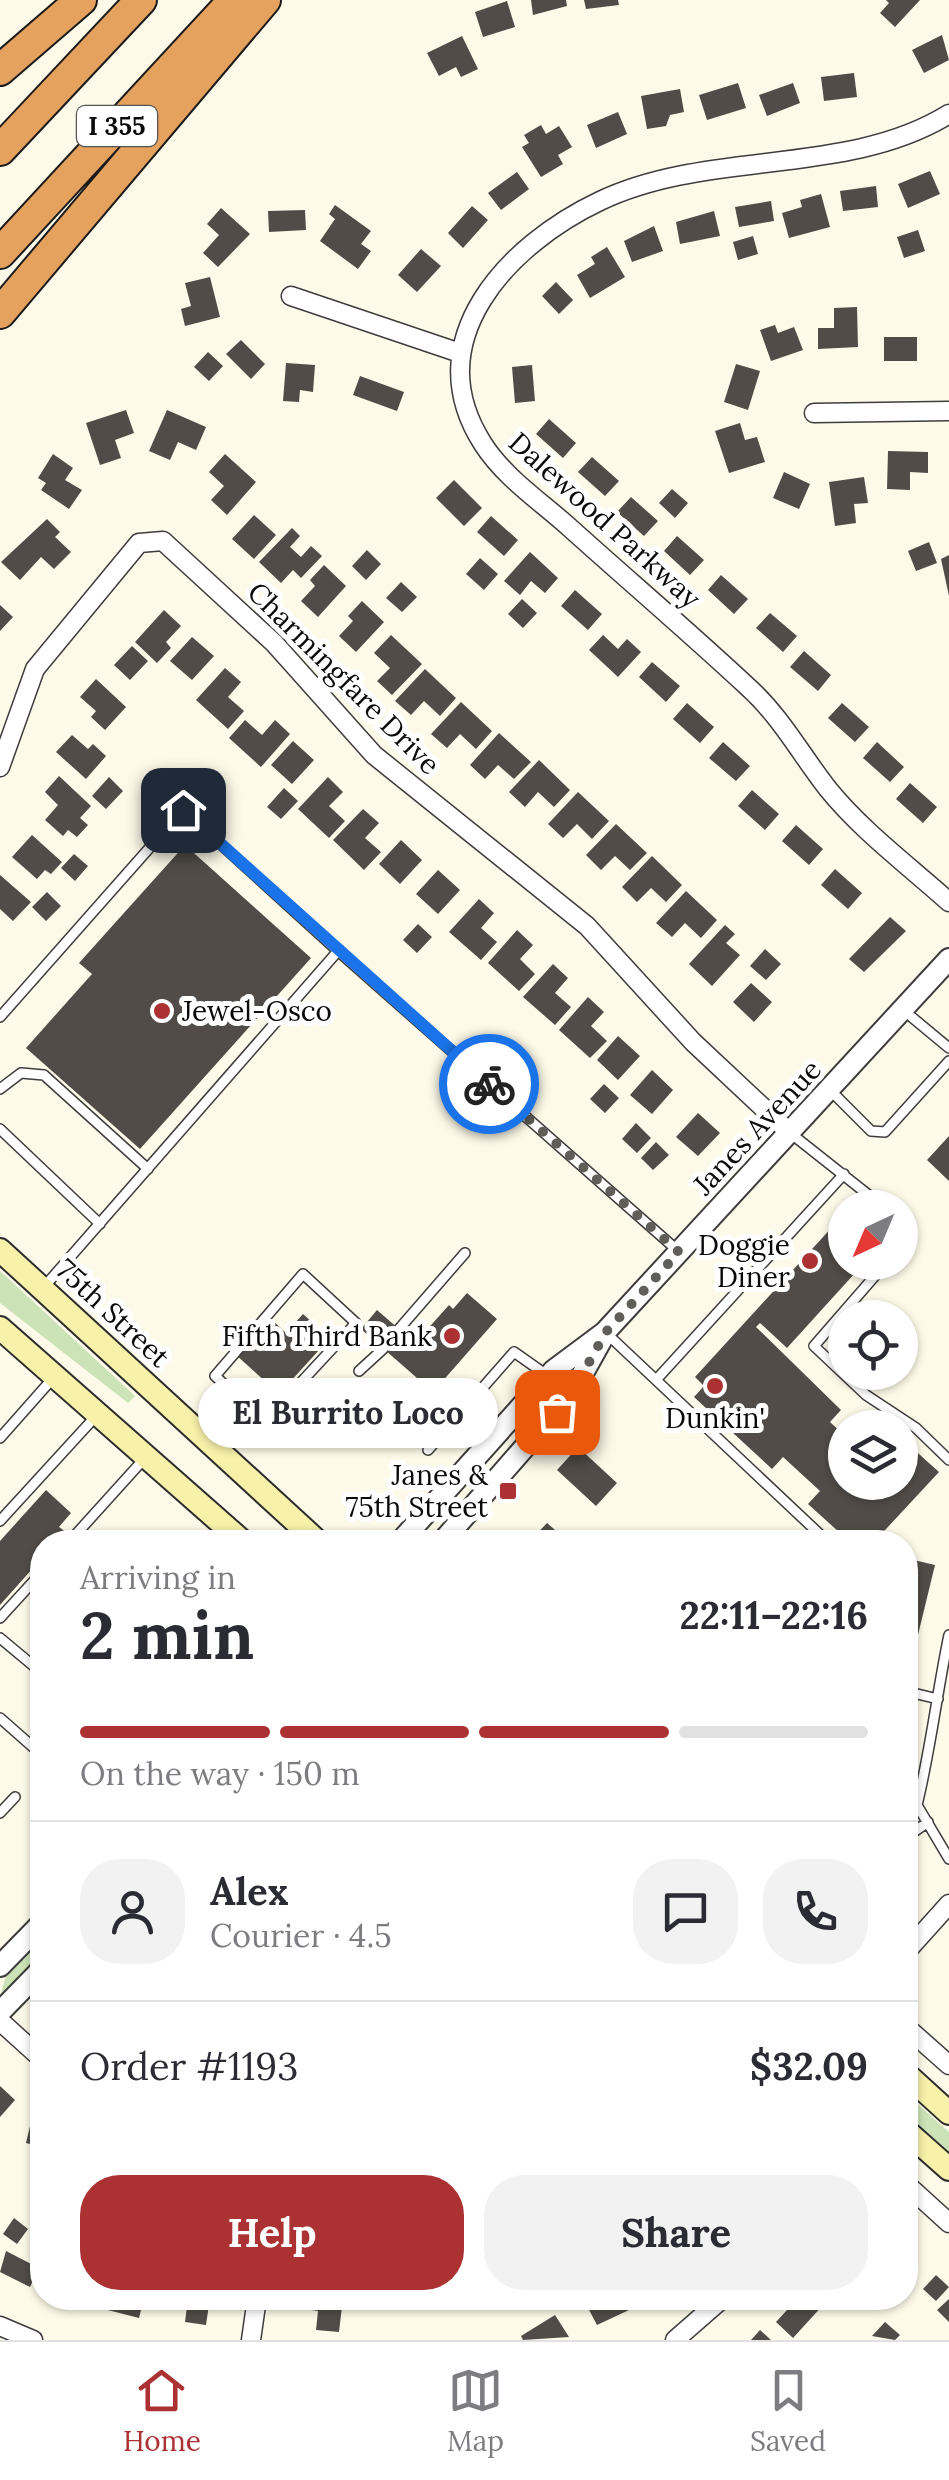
<!DOCTYPE html>
<html lang="en">
<head>
<meta charset="utf-8">
<style>
  body { margin:0; font-family:Lora,serif; background:#f2f2f3; color:#2b2b33; height:100vh; display:flex; flex-direction:column; font-size:38px; white-space:nowrap }
  * { box-sizing:border-box; margin:0 }
  p { font-size:32px; color:#7c7c81 }
  .icon { flex:none; width:55px; height:55px; fill:none; stroke:currentColor; stroke-width:2; stroke-linecap:round; stroke-linejoin:round }
  .map { position:relative; flex:1; overflow:hidden }
  .sheet { position:absolute; left:30px; top:1530px; width:888px; height:780px; display:flex; flex-direction:column; background:#fff; border-radius:40px; box-shadow:0 2px 8px #0004 }
  .sheet>* { flex:none }
  .needle { width:65px; rotate:224deg }
  .buttons { position:absolute; left:828px; top:1190px; display:grid; gap:20px }
  .buttons a { display:grid; place-items:center; width:90px; height:90px; border-radius:50%; background:#fff; box-shadow:0 2px 8px #0004; font-size:50px }
  .pin { position:absolute; display:grid; place-items:center; width:85px; height:85px; color:#fff; margin:-42px; border-radius:20px; box-shadow:0 5px 15px #0006 }
  .courier { position:absolute; display:grid; place-items:center; width:100px; height:100px; margin:-50px; border:8px solid #1a73e8; border-radius:50%; background:#fff; color:#222; box-shadow:0 2px 12px #0007 }
  .bubble { position:absolute; height:70px; border-radius:35px; background:#fff; box-shadow:0 2px 8px #0004; font-size:32px; font-weight:700; line-height:70px; text-align:center }
  .summary em { font-style:normal; font-weight:700 }
  .summary div { display:flex; flex-direction:column-reverse }
  .summary { display:flex; align-items:center; justify-content:space-between; height:170px; padding:0 50px }
  h1 { font-size:65px; font-weight:700; line-height:75px }
  .bar { display:grid; grid-template-columns:repeat(4,1fr); gap:15px 10px; align-content:center; height:120px; padding:0 50px }
  .bar i { height:12px; border-radius:8px; background:#e1e1e2 }
  .bar .on { background:#ab3133 }
  .bar p { grid-column:span 4 }
  .line { display:flex; align-items:center; gap:25px; padding:0 50px; border-top:2px solid #e1e1e2 }
  .line div { flex:1 }
  .round { display:grid; place-items:center; flex:none; width:105px; height:105px; border-radius:40px; background:#f2f2f3 }
  .cta { display:flex; gap:20px; margin-top:auto; padding:20px 50px }
  .cta a { flex:1; height:115px; border-radius:40px; background:#ab3133; color:#fff; font-size:40px; font-weight:700; line-height:115px; text-align:center }
  .cta a+a { background:#f2f2f3; color:#2b2b33 }
  .tabs { display:flex; justify-content:space-around; align-items:center; height:140px; border-top:2px solid #e1e1e2; background:#fff; font-size:28px; color:#7c7c81 }
  .tabs a { display:grid; justify-items:center; gap:5px }
  .tabs .on { color:#ab3133 }
  .map>svg:first-child { display:block }
  .green { fill:#cce3b7 }
  .building { fill:#514c47 }
  .lines { fill:none; stroke-linecap:round; stroke-linejoin:round }
  .service-casing { stroke:#3d3d3d; stroke-width:12 }
  .minor-casing { stroke:#3d3d3d; stroke-width:21 }
  .tertiary-casing { stroke:#3d3d3d; stroke-width:24 }
  .secondary-casing { stroke:#2c2c2c; stroke-width:26 }
  .motorway-casing { stroke:#1b1b1b; stroke-width:34 }
  .service { stroke:#fff; stroke-width:9 }
  .minor { stroke:#fff; stroke-width:18 }
  .tertiary { stroke:#fff; stroke-width:20 }
  .secondary { stroke:#f7f1aa; stroke-width:22 }
  .motorway { stroke:#e5a15e; stroke-width:30 }
  .done { stroke:#5f5e58; stroke-width:10; stroke-dasharray:0 18 }
  .route { stroke:#1a73e8; stroke-width:12 }
  .poi-dot { fill:#ab3133; stroke:#fff; stroke-width:4 }
  .labels { text-anchor:middle; dominant-baseline:central; stroke-width:10; stroke-linejoin:round; paint-order:stroke }
  .shield { fill:#fff; stroke:#545454; stroke-width:2.5 }
  .shield-label { font-size:25px; font-weight:bold; fill:#0a0a0a }
  .street-label { font-size:28px; fill:#0a0a0a; stroke:#fff }
  .poi-label { font-size:28px; fill:#0a0a0a; stroke:#fff; text-anchor:end }
</style>
</head>
<body>
<div class="map">
<svg width="949" height="2340" viewBox="0 0 949 2340">
  <rect width="100%" height="100%" fill="#fdfae9"/>
  <path class="green" d="M0,1271L11,1281L135,1396L128,1403L0,1303Z
    M42,1938V1955L0,1998L6,1975Z
    M905,2093L949,2132V2154L905,2114Z"/>
  <path class="building" d="M531,0H566L567,6L533,15Z
    M584,0H618L619,5L586,9Z
    M886,0H920L895,27L880,13L889,3Z
    M507,1L515,27L483,37L475,12Z
    M942,35L949,60L924,73L912,50Z
    M462,36L478,69L461,77L456,67L439,76L427,53Z
    M854,73L857,97L824,101L821,77Z
    M738,83L746,108L707,120L699,95Z
    M793,83L800,103L767,116L759,95Z
    M680,89L684,112L670,115L666,126L647,129L641,96Z
    M618,112L627,134L596,148L587,125Z
    M541,125L546,134L559,126L572,147L558,155L563,164L541,177L522,147L529,143L524,135Z
    M930,171L940,194L908,208L898,184Z
    M517,172L529,189L501,210L488,193Z
    M876,186L878,207L843,211L840,191Z
    M821,194L830,227L789,238L782,213L802,207L800,200Z
    M771,201L774,221L739,227L735,207Z
    M335,205L371,231L361,244L371,251L358,269L320,241L335,219L329,214Z
    M472,206L488,220L463,248L448,233Z
    M221,208L250,234L218,267L203,253L219,235L207,224Z
    M305,210L306,230L269,232L268,211Z
    M714,211L720,236L680,244L676,222Z
    M654,226L663,251L632,262L624,241Z
    M918,230L925,251L904,258L897,237Z
    M753,236L758,254L738,260L733,242Z
    M607,247L625,277L590,298L577,275L595,264L591,257Z
    M421,249L441,266L417,292L398,275Z
    M210,277L220,317L185,326L181,309L191,306L185,283Z
    M556,282L573,300L559,314L542,296Z
    M857,307L858,347L818,349V328H834V308Z
    M775,325L778,333L794,327L803,350L771,361L760,330Z
    M884,337H917V361H884Z
    M241,340L265,364L251,379L226,354Z
    M208,352L223,366L209,381L194,367Z
    M286,363L315,365L313,392L300,390L299,402L283,401Z
    M736,364L760,371L748,410L724,402Z
    M532,365L535,401L515,403L512,367Z
    M360,376L404,392L397,411L353,395Z
    M126,410L134,433L115,440L121,458L100,465L86,423Z
    M167,410L206,427L196,450L178,442L170,460L149,451Z
    M549,419L576,443L563,458L536,434Z
    M740,423L745,440L757,437L765,462L729,473L715,431Z
    M888,451L928,452V473L910,472V490L887,489Z
    M53,454L73,468L65,480L82,490L69,509L41,490L46,483L38,478Z
    M225,454L256,482L227,515L211,500L224,486L209,472Z
    M592,457L619,481L605,496L578,472Z
    M784,472L810,484L799,509L773,498Z
    M864,477L868,503L854,504L856,523L835,526L829,482Z
    M454,480L482,508L464,526L436,498Z
    M672,489L688,503L675,518L659,503Z
    M631,497L658,521L644,536L617,512Z
    M254,515L276,535L254,559L232,539Z
    M491,516L518,540L504,556L477,532Z
    M47,519L60,532L55,537L71,552L54,569L41,557L20,580L1,562Z
    M292,528L300,536L290,547L301,557L311,546L322,556L301,578L293,570L281,583L259,562Z
    M677,536L704,560L690,575L664,551Z
    M929,542L937,563L916,571L908,551Z
    M367,550L381,564L366,580L352,566Z
    M530,552L558,578L545,593L531,581L520,595L504,581Z
    M949,555V596L941,559Z
    M480,558L498,574L484,590L466,574Z
    M324,565L346,586L318,617L301,601L315,586L310,580Z
    M721,575L748,599L734,614L708,590Z
    M401,582L417,597L402,612L386,598Z
    M575,590L602,614L588,630L561,606Z
    M522,599L537,613L523,628L508,614Z
    M362,601L384,622L356,652L339,636L353,621L348,616Z
    M0,605L13,617L0,631Z
    M164,610L181,626L166,642L171,648L157,663L135,642Z
    M770,613L797,636L783,652L756,628Z
    M391,635L422,664L392,695L377,681L390,668L374,653Z
    M603,635L618,649L627,639L641,652L618,677L589,650Z
    M192,637L214,656L192,680L170,661Z
    M132,646L148,661L130,680L114,665Z
    M804,651L831,675L818,691L790,667Z
    M652,662L680,686L666,702L639,677Z
    M225,668L241,682L228,697L244,711L228,729L196,700Z
    M425,669L456,698L440,716L424,701L411,715L395,701Z
    M96,679L126,707L105,730L91,717L96,711L80,697Z
    M461,702L492,731L476,749L460,734L447,748L431,734Z
    M687,703L714,727L700,743L673,719Z
    M842,703L869,727L855,742L828,718Z
    M245,720L262,735L275,720L290,734L261,767L229,738Z
    M499,733L531,762L514,779L498,765L485,779L470,765Z
    M72,735L88,749L93,744L106,756L86,779L56,752Z
    M293,741L314,760L292,784L271,765Z
    M723,742L750,766L736,781L709,758Z
    M877,742L904,767L890,782L863,758Z
    M539,760L570,790L554,807L538,792L525,807L509,792Z
    M59,776L91,806L80,818L88,825L77,837L68,830L63,836L45,820L58,805L45,792Z
    M109,777L123,791L106,809L92,796Z
    M328,777L343,792L329,806L345,821L329,838L298,809Z
    M910,783L937,807L923,823L896,799Z
    M284,788L298,801L281,819L267,807Z
    M752,790L779,814L765,830L738,806Z
    M578,792L609,821L592,839L577,824L563,838L548,824Z
    M363,809L379,823L365,838L381,852L364,870L333,840Z
    M616,824L647,853L630,870L615,856L601,870L586,855Z
    M796,825L823,849L809,865L782,841Z
    M32,835L62,862L51,874L45,870L37,879L12,857Z
    M401,840L422,860L400,884L379,864Z
    M185,845L311,958L140,1149L26,1048L92,974L79,963Z
    M74,854L88,866L75,881L61,868Z
    M652,856L682,885L666,902L651,888L637,902L622,887Z
    M835,869L862,893L848,909L821,885Z
    M438,870L460,890L438,914L416,894Z
    M0,875L31,902L13,921L0,909Z
    M686,891L717,920L701,938L685,923L672,937L656,923Z
    M47,892L61,906L46,921L32,907Z
    M479,899L494,913L481,928L497,942L481,960L449,932Z
    M890,917L906,931L864,972L849,959Z
    M418,924L432,937L417,953L403,940Z
    M725,925L735,934L726,943L740,955L712,986L689,964Z
    M517,930L533,945L520,959L535,974L519,991L488,963Z
    M765,949L781,964L766,980L750,966Z
    M553,964L568,978L555,993L571,1007L555,1025L523,997Z
    M751,983L772,1002L754,1022L733,1002Z
    M588,997L604,1012L591,1026L607,1041L590,1058L559,1030Z
    M618,1036L640,1056L618,1080L597,1060Z
    M652,1070L673,1090L652,1114L630,1095Z
    M604,1084L619,1098L605,1113L590,1099Z
    M698,1113L720,1133L698,1156L676,1137Z
    M636,1123L651,1138L637,1153L622,1139Z
    M949,1136V1181L927,1160Z
    M656,1142L669,1155L653,1170L641,1158Z
    M860,1197L871,1208H850Z
    M845,1213V1262H865L787,1348L760,1323L756,1327L841,1410L830,1422L845,1436V1482H900V1437L939,1472L874,1542H850L808,1504L820,1491L783,1457L772,1469L694,1397L704,1386L695,1377Z
    M467,1293L497,1319L433,1392L361,1329L377,1310L415,1343L449,1305L453,1309Z
    M303,1314L330,1338L279,1394L235,1354L269,1317L286,1333Z
    M578,1447L617,1483L596,1506L557,1470Z
    M46,1490L71,1513L59,1527L66,1532L56,1542H42V1558L0,1605V1541Z
    M547,1523L569,1542H529Z
    M905,1558L935,1565L906,1684H905Z
    M905,1702L912,1704L907,1728H905Z
    M0,2086L15,2100L0,2117Z
    M31,2122L42,2125V2147L26,2143Z
    M14,2218L28,2229L17,2244L3,2234Z
    M6,2251L39,2268L30,2287L0,2272Z
    M936,2275L949,2287L936,2301L923,2289Z
    M107,2298H144L139,2318L104,2309Z
    M188,2298H210L206,2325L185,2322Z
    M307,2298H343L339,2332L316,2330L318,2311L306,2309Z
    M605,2298H623L629,2310L597,2325L587,2306Z
    M798,2298H816L824,2304L793,2338L776,2322Z
    M949,2299V2322L937,2310Z
    M555,2315L569,2337L523,2340L521,2336Z
    M885,2322L900,2335L895,2340L872,2336Z
    M760,2330L771,2340H751Z"/>
  <g class="lines">
    <defs>
      <path id="service" d="M902,1009L949,1048
        M0,1017L183,810L338,951
        M0,1089L21,1073L44,1075L148,1169
        M831,1091L871,1131L885,1132L949,1061
        M0,1129L100,1224
        M789,1132L885,1208
        M900,1222L904,1230L900,1246
        M887,1262L814,1346L866,1395L916,1428L949,1460
        M303,1274L356,1323L265,1421L215,1376Z
        M44,1287L338,951L677,1250
        M399,1329L465,1253
        M605,1332L828,1542
        M359,1371L383,1349
        M656,1380L844,1174
        M0,1438L54,1377
        M208,1439L242,1401
        M428,1450L514,1352L548,1376
        M0,1521L96,1416
        M69,1542L144,1459
        M0,1618L42,1572
        M949,1635C937,1692 931,1748 917,1805L949,1859
        M0,1638L42,1673
        M905,1691L938,1699
        M0,1718L42,1755
        M0,1813L15,1797
        M905,1838L928,1822"/>
      <path id="minor" d="M949,114C848,177 708,149 600,201C509,244 416,340 483,444C504,477 540,501 569,527C629,581 690,633 749,688C781,717 802,756 828,789C862,831 909,866 949,902
        M291,296L457,352
        M814,413L949,411
        M0,767L35,669L139,543L163,541L274,643L374,755L587,926L693,1042L789,1132
        M905,1953L949,1904
        M0,2021L42,2059
        M905,2026L949,2065
        M905,2183L949,2223
        M0,2326L33,2340
        M251,2340L257,2298
        M675,2340L723,2298"/>
      <path id="tertiary" d="M400,1542L554,1370L605,1332L949,959
        M442,1542L572,1393L602,1339
        M0,1966L42,1923
        M0,2012L42,1969"/>
      <path id="secondary" d="M0,1250L318,1542
        M0,1328L243,1542
        M905,2073L949,2113
        M905,2130L949,2169"/>
      <path id="motorway" d="M0,70L81,0
        M0,150L141,0
        M0,253L234,0
        M0,313L265,0"/>
    </defs>
    <use href="#service" class="service-casing"/>
    <use href="#minor" class="minor-casing"/>
    <use href="#tertiary" class="tertiary-casing"/>
    <use href="#secondary" class="secondary-casing"/>
    <use href="#motorway" class="motorway-casing"/>
    <use href="#service" class="service"/>
    <use href="#minor" class="minor"/>
    <use href="#tertiary" class="tertiary"/>
    <use href="#secondary" class="secondary"/>
    <use href="#motorway" class="motorway"/>
  </g>
  <g class="lines">
    <path class="done" d="M489,1084L679,1252L606,1332L572,1393L557,1412"/>
    <path class="route" d="M183,810L489,1084"/>
  </g>
  <g class="poi-dot">
    <circle cx="162" cy="1011" r="10"/>
    <circle cx="810" cy="1261" r="10"/>
    <circle cx="452" cy="1336" r="10"/>
    <circle cx="715" cy="1386" r="10"/>
    <rect x="498" y="1481" width="20" height="20" rx="5"/>
  </g>
  <g class="labels">
    <rect class="shield" x="77" y="106" width="80" height="40" rx="8"/>
    <g class="shield-label">
      <text x="117" y="126">I 355</text>
    </g>
    <g class="street-label">
      <text transform="translate(605 520) rotate(42)">Dalewood Parkway</text>
      <text transform="translate(344 678) rotate(45)">Charmingfare Drive</text>
      <text transform="translate(757 1127) rotate(-47)">Janes Avenue</text>
      <text transform="translate(113 1313) rotate(43)">75th Street</text>
    </g>
    <g class="poi-label">
      <text x="182" y="1011" text-anchor="start">Jewel-Osco</text>
      <text x="790" y="1245">Doggie<tspan x="790" dy="32">Diner</tspan></text>
      <text x="432" y="1336">Fifth Third Bank</text>
      <text x="715" y="1418" text-anchor="middle">Dunkin'</text>
      <text x="488" y="1475">Janes &amp;<tspan x="488" dy="32">75th Street</tspan></text>
    </g>
  </g>
</svg>
<div class="buttons">
<a><svg class="needle" viewBox="-14 -14 28 28"><path d="M0-13l5 13h-10z" fill="#e53935"/><path d="M0 13l5-13h-10z" fill="#7c7c81"/></svg></a>
<a><svg class="icon" aria-label="locate" viewBox="0 0 24 24"><circle cx="12" cy="12" r="6"/><path d="M12 2v4M12 18v4M2 12h4M18 12h4"/></svg></a>
<a><svg class="icon" aria-label="layers" viewBox="0 0 24 24"><path d="M12 4l9 5-9 5-9-5zM3 14l9 5 9-5"/></svg></a>
</div>
<div class="pin" style="left:557px;top:1412px;background:#ea580c"><svg class="icon" aria-label="bag" viewBox="0 0 24 24"><path d="M5 8h14l-1 12H6zM9 8a3 3 0 0 1 6 0"/></svg></div>
<div class="pin" style="left:183px;top:810px;background:#1f2937"><svg class="icon" aria-label="home" viewBox="0 0 24 24"><path d="M3 11l9-7 9 7M6 9v11h12V9"/></svg></div>
<div class="courier" style="left:489px;top:1084px"><svg class="icon" aria-label="bike" viewBox="0 0 24 24"><circle cx="6" cy="16" r="4"/><circle cx="18" cy="16" r="4"/><path d="M6 16l4-8h5l3 8M10 8l3 8H6M13 5h3"/></svg></div>
<div class="bubble" style="left:198px;top:1378px;width:300px">El Burrito Loco</div>
<section class="sheet">
<div class="summary"><div><h1>2 min</h1><p>Arriving in</p></div><em>22:11–22:16</em></div>
<div class="bar"><i class="on"></i><i class="on"></i><i class="on"></i><i></i><p>On the way · 150 m</p></div>
<div class="line" style="height:180px"><a class="round"><svg class="icon" aria-label="person" viewBox="0 0 24 24"><circle cx="12" cy="8" r="4"/><path d="M4 21q1-7 8-7t8 7"/></svg></a><div><b>Alex</b><p>Courier · 4.5</p></div><a class="round"><svg class="icon" aria-label="chat" viewBox="0 0 24 24"><path d="M4 5h16v11H9l-5 4z"/></svg></a><a class="round"><svg class="icon" aria-label="phone" viewBox="0 0 24 24"><path d="M5 4h4l2 5-3 2q2 4 5 5l2-3 5 2v4C11 20 4 13 5 4z"/></svg></a></div>
<div class="line" style="height:130px"><div>Order #1193</div><b>$32.09</b></div>
<div class="cta"><a>Help</a><a>Share</a></div>
</section>
</div>
<nav class="tabs">
<a class="on"><svg class="icon" aria-label="home" viewBox="0 0 24 24"><path d="M3 11l9-7 9 7M6 9v11h12V9"/></svg>Home</a>
<a><svg class="icon" aria-label="map" viewBox="0 0 24 24"><path d="M3 6l6-2 6 2 6-2v14l-6 2-6-2-6 2zM9 4v14M15 6v14"/></svg>Map</a>
<a><svg class="icon" aria-label="saved" viewBox="0 0 24 24"><path d="M7 4h10v16l-5-4-5 4z"/></svg>Saved</a>
</nav>
</body>
</html>
